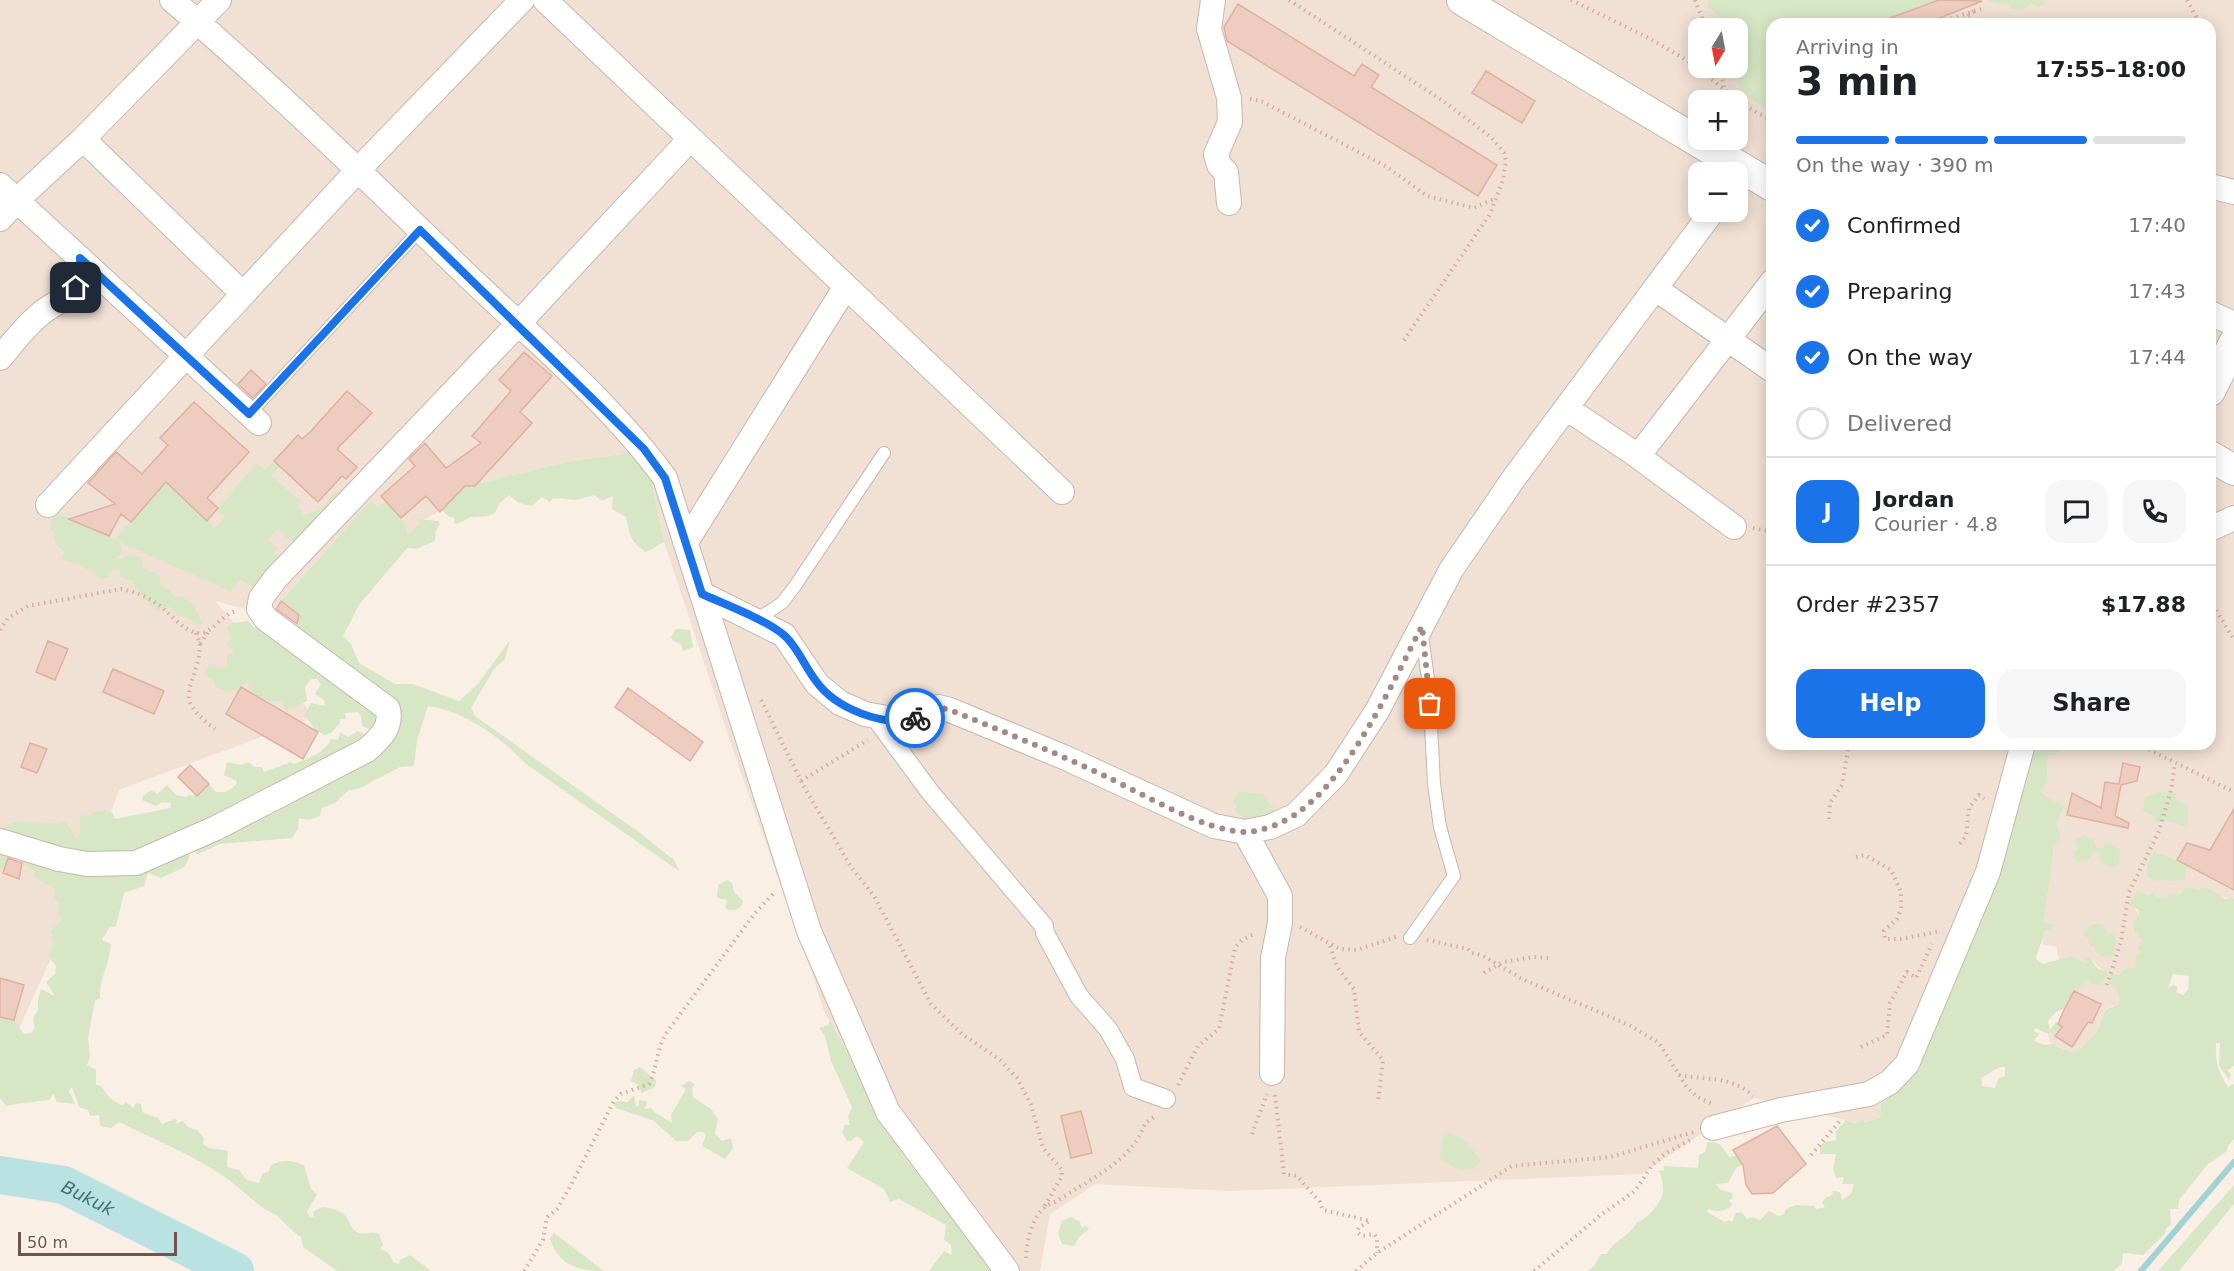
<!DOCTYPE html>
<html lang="en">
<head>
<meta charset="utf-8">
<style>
  body { margin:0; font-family:"DejaVu Sans",sans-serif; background:#f6f6f6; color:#202124; height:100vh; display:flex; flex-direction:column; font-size:22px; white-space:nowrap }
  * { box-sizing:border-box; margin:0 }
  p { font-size:20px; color:#757577 }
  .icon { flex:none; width:33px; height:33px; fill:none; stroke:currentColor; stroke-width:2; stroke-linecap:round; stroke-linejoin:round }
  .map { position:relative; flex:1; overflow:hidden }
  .details { position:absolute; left:1766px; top:18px; width:450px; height:732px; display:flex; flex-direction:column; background:#fff; border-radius:18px; box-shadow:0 3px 15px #0003 }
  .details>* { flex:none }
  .needle { width:39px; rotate:190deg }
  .tools { position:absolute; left:1688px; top:18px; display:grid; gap:12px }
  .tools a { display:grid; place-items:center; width:60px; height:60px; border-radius:12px; background:#fff; box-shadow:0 3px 15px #0003; font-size:30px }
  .scale { position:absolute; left:18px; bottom:15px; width:159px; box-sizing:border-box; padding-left:6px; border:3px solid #71554c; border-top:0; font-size:16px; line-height:21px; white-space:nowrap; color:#71554c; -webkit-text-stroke:4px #fef4eb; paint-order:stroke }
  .pin { position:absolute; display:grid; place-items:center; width:51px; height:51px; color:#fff; margin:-26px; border-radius:12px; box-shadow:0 3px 9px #0006 }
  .courier { position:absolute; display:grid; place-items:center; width:60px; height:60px; margin:-30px; border:4px solid #1a73e8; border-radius:50%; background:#fff; color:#222; box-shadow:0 2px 8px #0007 }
  .summary em { font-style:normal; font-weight:700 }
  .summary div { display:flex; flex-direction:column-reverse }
  .summary { display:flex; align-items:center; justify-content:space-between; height:102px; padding:0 30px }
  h1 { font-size:39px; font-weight:700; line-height:45px }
  .bar { display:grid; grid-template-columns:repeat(4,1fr); gap:9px 6px; align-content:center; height:72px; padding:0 30px }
  .bar i { height:8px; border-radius:4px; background:#e0e0e0 }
  .bar .selected { background:#1a73e8 }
  .bar p { grid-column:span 4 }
  .line { display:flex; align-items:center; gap:15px; padding:0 30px; border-top:2px solid #e0e0e0 }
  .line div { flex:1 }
  .round { display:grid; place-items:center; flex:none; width:63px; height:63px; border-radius:18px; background:#f6f6f6 }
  ol { padding:0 30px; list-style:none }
  li { display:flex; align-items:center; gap:18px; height:66px }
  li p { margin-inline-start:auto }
  li .icon { padding:6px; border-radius:50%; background:#1a73e8; color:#fff; stroke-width:4 }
  li:last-child { color:#757577 }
  li i { width:33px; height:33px; border:3px solid #e0e0e0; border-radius:50% }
  .action { display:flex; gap:12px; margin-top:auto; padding:12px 30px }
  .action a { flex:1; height:69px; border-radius:18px; background:#1a73e8; color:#fff; font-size:24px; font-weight:700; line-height:69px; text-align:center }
  .action a+a { background:#f6f6f6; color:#202124 }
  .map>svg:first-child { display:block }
  .residential { fill:#f1e0d4; fill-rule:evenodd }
  .green { fill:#d7e7c5; fill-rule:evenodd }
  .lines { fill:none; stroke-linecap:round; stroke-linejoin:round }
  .stream { stroke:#a2d2d3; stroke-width:6 }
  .river { stroke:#bbe2e2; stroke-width:38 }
  .building { fill:#eeccbf; stroke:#dfb1a0; stroke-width:1.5 }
  .service-casing { stroke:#cbb6ac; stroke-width:14 }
  .pedestrian-casing { stroke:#cbb6ac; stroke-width:20 }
  .minor-casing { stroke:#cbb6ac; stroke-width:26 }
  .tertiary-casing { stroke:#cbb6ac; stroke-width:32 }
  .path { stroke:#d2afa2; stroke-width:4; stroke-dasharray:1.5 4.5; stroke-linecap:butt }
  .service { stroke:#fff; stroke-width:12 }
  .pedestrian { stroke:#fff; stroke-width:18 }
  .minor { stroke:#fff; stroke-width:24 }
  .tertiary { stroke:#fff; stroke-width:30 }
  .done { stroke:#a18b82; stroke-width:6; stroke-dasharray:0 10.8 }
  .route { stroke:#1a73e8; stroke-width:8 }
  .labels { text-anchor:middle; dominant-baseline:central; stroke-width:6; stroke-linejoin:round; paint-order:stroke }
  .water-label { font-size:18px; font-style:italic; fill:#417376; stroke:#fef4eb }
</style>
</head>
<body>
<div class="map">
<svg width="2234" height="1271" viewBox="0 0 2234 1271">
  <rect width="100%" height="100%" fill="#faefe5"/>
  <path class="residential" d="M0,0H2234V900L2197,891L2194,887L2184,888L2180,895L2176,896L2168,893L2167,898L2154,896L2156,893L2134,897V907L2139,915L2138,933L2143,940L2141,952L2135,968L2120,975L2115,973L2110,984H2114L2119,997V1004L2105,1009L2097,1032L2075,1053L2050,1043L2048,1034L2058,1032L2063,1012L2073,994L2088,980L2103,982L2107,975L2092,960L2088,966L2069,958L2059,960L2056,946L2043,945L2044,931H2052L2053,924L2044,922L2057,823L2064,806L2041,793L2047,782L2048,755H2056L2062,744H2210V24H1772V744H2036L2023,758L1953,989L1892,1094L1881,1104L1880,1118L1858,1123L1754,1098L1642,1174L1229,1191L1095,1184L1050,1214L1040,1271H994L963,1227L901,1153L824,1011L786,892L778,878L733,750L664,542L651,479L636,452L566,462L468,486L445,500L439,511L424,520L409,536L401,518L386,500L378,508L371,500L268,615L215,601L315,717L119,790L81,892L3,1064H0ZM1698,28H1737V68H1698ZM1698,100H1737V140H1698ZM1698,172H1737V212H1698Z"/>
  <path class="green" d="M1708,0H1939L1897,24H1772L1771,113L1741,91L1737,78H1732L1723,68H1737V28H1717L1718,20L1713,10L1707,8Z
    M1989,0H2044L2045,4L2039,7L2031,3L2023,10L2010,8L2008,3L1996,4Z
    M637,452L651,479L664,542L646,552C629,541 630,534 626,517L612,509L613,496L602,501L594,495L576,500L553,498L550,502L542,497L532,506L519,503L509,495L499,504L495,513L488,516L471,517L457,524L454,523V517H449L443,511L444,500L468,486L484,482L566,462Z
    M274,461L280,466L271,475L300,501L297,507L304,515L322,508L336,491L340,494L294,543L277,529L268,540L277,548L274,552L281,558L253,588L241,579L230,591L119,542L122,552L116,559L124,558L131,554L142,558V568L159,575L161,586L170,590L174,597L181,596L194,605L202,623L197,625L182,615L178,616L168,606L156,612C148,605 145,595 135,589L134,581L120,577V570H112L108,577L99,580L93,569L89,570L75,563L64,561L62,557L65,552L56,545L53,530L50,529L51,521L58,513L115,539L166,482L215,528L225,517L217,510L256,463L265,470Z
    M371,500L378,507L387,500L405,524L408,535L419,525V519L438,521L440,524L436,530L435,541L417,549L407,548L359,605L343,636L351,644L359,663L395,684H413L459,701L478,684L510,640L505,659L494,669L471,708L475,716L640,833L674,860L679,871L526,764C502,738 464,711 428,706L417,740L414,766L400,767L358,789L349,790L335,803L322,808L320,816L309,820L299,818L298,829L292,838L220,844L196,855L197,848L191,852L185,867L161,878L148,873L144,886L124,893L116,926L109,928L102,940L111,944C110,964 99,979 100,998L95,1001L88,1037L90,1058L87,1065L96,1070V1085L101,1086C106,1094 113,1103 123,1105L126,1102L133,1108L136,1103L141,1104L142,1112L158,1118L162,1124L174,1119L177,1120L175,1124L183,1121L188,1127L197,1130L204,1138L203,1144C211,1151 220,1148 228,1151L227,1167L239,1170L247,1180L259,1183L262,1174L269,1171L270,1166C282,1159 291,1160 304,1165L311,1189L317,1195L307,1211L309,1216L313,1217L314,1211L322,1207C356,1210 345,1229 359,1233C366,1235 372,1231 379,1234L383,1245L380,1249L389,1253L393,1262L399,1264L400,1260L410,1255L431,1271H337L303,1247L301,1237C290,1231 283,1219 274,1214C257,1206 245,1192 229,1180C196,1156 155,1140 119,1122L111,1128L100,1126L99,1115L90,1116L88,1110L79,1107L72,1087L69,1091L75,1104L57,1102L53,1094L49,1100C34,1102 20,1103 6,1106L0,1098V1016L14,1020L24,1034L31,1033L35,1028L33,1019L38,1010V999L41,989L55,996L46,982L55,974L56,966L48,956L54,946L51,931L63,918L58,913L59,903L54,899L55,888L34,878L35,871L22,863L23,857L10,854L4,870L0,867V829C4,827 7,824 11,823C18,819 54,826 63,822L67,823L76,839L80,834V817L101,811L112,812L115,819L170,808L171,803L162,802L156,806L142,800L143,796L151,790L157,794L167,785L176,795L186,797L189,795L197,796L209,784L216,792H226L236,785L237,781L224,775L227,762L240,765L249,762L254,767H262L264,772L291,762L294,764C308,758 324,754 331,739L338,740L340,732L348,737L358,731L366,736L371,730L362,726L361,716L358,712L345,713L346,719H340V723L331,733L324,735L315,730L305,715L311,703L325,706L324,700L315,694L321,684L317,679H311L305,687L307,701L285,711L281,700C267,704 260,698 249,690L248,680C236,690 229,696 215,687V683L205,675L210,663L221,668L227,664V653L233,654V651L226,643L232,640L227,628L231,623L248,621L254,628L263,620L298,629L296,613L281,601Z
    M676,629L690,630L693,647L683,651L681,644L673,641L671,637Z
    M2036,744H2062L2056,755H2048L2047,782L2041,793L2064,806L2057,823L2060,839L2054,846L2044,922L2053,924L2052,931H2044C2043,944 2037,948 2036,959L2043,964L2072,956L2087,965L2085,957H2089L2098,969L2109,972L2101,985L2091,984L2088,980C2082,984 2079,992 2073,994L2066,1008L2056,1012L2048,1021L2050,1030L2056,1022L2063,1024L2058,1032L2048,1034L2035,1028L2034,1032L2040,1033L2034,1041L2046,1045L2055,1043L2056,1046L2075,1053L2097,1032L2105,1010L2119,1004V997L2114,985H2107L2111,973L2120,975L2123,969L2135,968L2137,954L2141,952L2138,949L2142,940L2134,931V921L2139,915L2138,909L2129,906L2137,891L2149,895L2154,892L2155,896L2167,898L2168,893L2180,895L2184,888L2194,887L2197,890L2205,887L2225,899H2234V1066L2228,1070L2231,1075L2229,1080L2219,1065L2220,1043H2216C2215,1062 2218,1071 2228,1087L2234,1084V1139L2228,1146L2227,1151L2207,1165L2179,1200L2178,1209H2170L2171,1225L2166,1228L2165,1234L2143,1255L2123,1253L2122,1264L2113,1271H1587L1594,1266L1601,1254H1607C1614,1240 1629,1237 1637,1222C1647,1220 1664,1200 1663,1189C1663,1184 1661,1175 1659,1171L1664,1170V1166L1698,1168L1699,1155L1705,1152L1707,1143C1720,1139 1722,1148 1729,1157L1739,1155L1743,1165L1736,1168L1728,1183L1716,1184L1721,1190L1732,1193L1733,1198L1729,1200L1732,1205C1726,1212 1716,1212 1708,1209L1707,1212L1725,1222L1729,1220L1732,1222L1736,1213L1742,1212L1747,1219L1753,1217L1760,1220L1769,1211L1779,1216L1784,1214L1786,1209L1796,1205L1814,1206L1816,1209L1825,1207L1822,1203L1825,1198L1832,1195L1833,1191L1840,1192L1842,1200L1851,1194L1854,1184H1842L1844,1177L1836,1178L1833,1169L1836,1154H1820V1146L1825,1142L1836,1140V1131L1846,1120L1855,1123L1861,1120L1865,1122L1880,1118L1881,1104L1892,1094L1953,989L1952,983L2023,757ZM2173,974L2189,976L2188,990L2183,995L2176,992L2178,987L2173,985L2168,988ZM2000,1067H2005V1076L1998,1079L1995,1088L1982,1086L1981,1078Z
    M1238,792L1264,794L1269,804L1274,806L1273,812L1277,814L1246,820L1234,810L1237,807L1233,801Z
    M2159,792L2175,793L2176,800L2187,805L2189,821L2185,826L2167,821L2157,823L2153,815L2143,811L2145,797Z
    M2083,835L2093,839L2097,849L2103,848L2105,842H2108L2120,849L2119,866L2110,867L2102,864L2097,850L2086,862L2076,860L2072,853L2078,848L2075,840Z
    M2154,851L2186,865L2184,880L2169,881L2163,879L2153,881L2148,877L2147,865Z
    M727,880L732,883L734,892L743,901C742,910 731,913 725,908L727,900L717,898L718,885Z
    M2092,924H2102L2108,934L2113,933L2116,942L2114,955L2109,958L2096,953L2095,947L2090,946L2088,943L2091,938L2084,936L2085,930Z
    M830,1021L886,1126L895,1136L894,1140L901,1153L962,1227L994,1271H929L944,1251L952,1255L951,1245L944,1240L946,1225L899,1199L890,1202L884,1189L847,1168L864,1142L857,1136L851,1141H847L842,1132L845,1125H850L848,1117L852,1107L831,1061L825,1036L819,1028L828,1025Z
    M640,1067L656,1080L655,1087L642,1093L637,1084L631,1081L634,1070Z
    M689,1081L695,1084L692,1088L693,1097L711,1109L718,1119L715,1134L722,1141L731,1138L733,1148L725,1159L702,1146L706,1135L703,1132H697L688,1141H676L654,1121L616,1108L613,1104L619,1101L628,1102L634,1095L636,1106H639V1100L647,1101L645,1109L651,1108L654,1112L672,1123L671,1115L686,1089L681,1086Z
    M1448,1133C1466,1135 1470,1149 1481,1160L1475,1169C1468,1167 1465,1171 1458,1169C1451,1167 1447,1162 1440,1158L1443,1138Z
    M2234,1185V1204L2179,1271H2158Z
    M1071,1217L1080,1222L1082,1228L1085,1225L1089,1229L1079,1237L1074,1246L1062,1244L1058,1233L1062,1221Z
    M554,1233L604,1271C579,1271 557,1265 550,1238Z"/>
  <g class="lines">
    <path class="stream" d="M2141,1271L2234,1162"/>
    <path class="river" id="s1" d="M0,1175L64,1185L235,1271"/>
  </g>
  <path class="building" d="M1939,0L1982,1L1925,24H1883L1882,21Z
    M1238,4L1354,76L1362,64L1379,75L1371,87L1497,165L1478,196L1227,41L1224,27Z
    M1486,71L1535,101L1522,123L1472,93Z
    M524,352L552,376L520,412L532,423L475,486H465L440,512L426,496L401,518L381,496L415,466L409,459L425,443L446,468L481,443L472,436L511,391L499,380Z
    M251,370L266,384L253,398L238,384Z
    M347,391L372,413L337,449L357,467L346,479L342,476L318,502L274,461L298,435L302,439L311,431Z
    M194,402L249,452L207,498L218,508L207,521L166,482L131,522L121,514L109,536L69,519L115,504L88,483L116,452L142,474L168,445L160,438Z
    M281,601L299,615L297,624L276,609Z
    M48,641L68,649L55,680L36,672Z
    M113,669L164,691L154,714L103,692Z
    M241,687L318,732L303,759L226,714Z
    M628,688L703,742L690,761L615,707Z
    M30,743L47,749L37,773L21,767Z
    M2123,763L2140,767L2137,781L2121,785L2115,816L2129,823L2128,828L2067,815L2072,793L2101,808L2105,782L2119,784Z
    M190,765L209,784L197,796L178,777Z
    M2234,809V890L2177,860L2187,843L2210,850Z
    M8,858L22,863L19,879L3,873Z
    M0,978L24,985L14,1020L0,1017Z
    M2074,991L2101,1004L2092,1023L2088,1022L2072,1047L2055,1036L2062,1027L2058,1024L2063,1012Z
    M1081,1111L1092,1153L1071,1158L1061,1116Z
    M1777,1126L1806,1164L1773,1193L1752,1194L1746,1185L1743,1165L1733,1150Z"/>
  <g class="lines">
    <defs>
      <path id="service" d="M249,414L420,230
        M756,620L782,603L795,586L884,453
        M1410,938L1454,876L1440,827L1434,784L1429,686L1422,635"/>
      <path id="pedestrian" d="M874,716L930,792L1044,926L1045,933L1079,996L1108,1029L1125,1059L1133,1087L1166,1099"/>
      <path id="minor" d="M172,0C276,89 373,185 471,279C537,342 612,405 665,478L809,931L888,1112L1007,1271
        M545,0L1062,492
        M1213,0L1209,29L1229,98L1230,122L1216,154L1219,165L1226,172L1229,203
        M83,139L243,294
        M0,185L259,423
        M2210,186L2234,192
        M0,219L16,201L83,139L219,0
        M1656,289L1772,370
        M2210,313L2234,324
        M0,358C12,344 24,328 38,316C64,293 83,302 80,258
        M1566,408L1632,452L1642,451L1772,282
        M1632,452L1734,527
        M48,505L358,170L522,0
        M2210,529L2234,518
        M686,542L845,288
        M702,594L784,635L817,684L840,703L865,714L903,721L938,707L950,710L1066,758L1214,826L1245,832
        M0,841L59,859L87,864L136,863L216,828L367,750C380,738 392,728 388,709L266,619L259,609L261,598L276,578L518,324L690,139
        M1272,1073L1273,958L1280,923V896L1245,832L1270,827L1296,815L1336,774L1377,711L1451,570L1514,478L1712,212
        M1713,1128L1781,1110L1869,1094L1890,1082L1907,1064L1988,872L2023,744"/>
      <path id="tertiary" d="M1462,0L1772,186
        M2210,391L2234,343
        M2210,456L2234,470"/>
    </defs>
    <use href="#service" class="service-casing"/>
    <use href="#pedestrian" class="pedestrian-casing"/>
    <use href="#minor" class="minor-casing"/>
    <use href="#tertiary" class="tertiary-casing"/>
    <path class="path" d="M1289,0L1443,101L1491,137L1504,153L1506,161L1503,180L1490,214L1402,343
      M1571,0C1611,20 1653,38 1689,62C1717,81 1740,107 1772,120
      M1695,0L1706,28
      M2187,0L2200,24
      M1916,20L1919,24
      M1934,24L1981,9
      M1959,24L1974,11
      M1720,68L1727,100
      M1250,99L1261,101L1387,167L1427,196L1474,208L1494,199
      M1753,528L1768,531L1772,536
      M2210,600L2234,640
      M0,630L8,618L28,606L121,589C133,591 146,596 156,603C169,611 185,635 202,633C213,632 223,613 237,611
      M196,633L200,644L208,632
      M200,644C198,690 168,694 215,729
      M761,700L803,785L851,867L874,896L931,1004L962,1034L1000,1060L1017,1078L1031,1105L1043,1148L1062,1170V1176L1044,1207
      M2138,744L2234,792
      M801,781L868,740
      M1829,819L1830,803L1842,785L1849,744
      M1960,844L1966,836L1969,808L1979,795L1984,799
      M1856,857L1865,855L1891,870L1901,892V909L1897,919L1884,931L1885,939H1901L1941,931
      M1300,927L1340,949L1356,950L1396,937
      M1427,940L1468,949L1471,953L1482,955L1522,979L1629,1025L1659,1043L1686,1086L1696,1096L1712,1104
      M1330,946L1337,967L1354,989L1359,1032L1383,1060L1378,1101
      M1484,973L1503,962L1533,957L1548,958
      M2107,985L2121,941L2129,892L2159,831L2171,790L2175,763
      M1861,1047L1887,1035L1890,1003L1907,972L1916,978L1932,944
      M1679,1075C1705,1080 1733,1076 1753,1096
      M1178,1085L1198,1046L1219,1029L1235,948L1242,940L1256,933
      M1275,1095L1284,1174L1297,1176L1320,1202L1323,1210L1370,1221L1359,1227L1357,1232L1362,1236L1374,1234L1377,1238V1253
      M1252,1134L1267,1094
      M1811,1155L1840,1121
      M1026,1258C1027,1242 1031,1218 1045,1207C1048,1204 1053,1203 1057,1201C1088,1180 1133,1161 1145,1123L1157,1115
      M524,1271L543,1240L547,1217L557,1209L571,1185L614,1101L621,1094L649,1084C658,1066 656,1049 667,1032L755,913L774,893
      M1356,1271L1377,1253L1512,1166L1610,1157L1694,1132
      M1534,1271L1602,1214L1635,1191L1653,1164L1666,1153L1694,1138"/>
    <use href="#service" class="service"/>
    <use href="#pedestrian" class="pedestrian"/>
    <use href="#minor" class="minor"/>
    <use href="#tertiary" class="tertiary"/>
  </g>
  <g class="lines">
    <path class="done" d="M915,718L938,707L950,710C1002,731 1054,752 1105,776C1141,793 1207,832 1245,832C1261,832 1283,823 1296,814C1350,777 1392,684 1422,626L1430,704"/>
    <path class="route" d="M76,288L81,275L80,258L249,414L420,230L644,449L665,478L702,594C724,604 767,620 785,636C798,648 805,667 816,681C835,708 884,728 915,718"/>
  </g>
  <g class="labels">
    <g class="water-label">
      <text stroke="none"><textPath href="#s1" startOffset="92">Bukuk</textPath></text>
    </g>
  </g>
</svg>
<div class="tools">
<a><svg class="needle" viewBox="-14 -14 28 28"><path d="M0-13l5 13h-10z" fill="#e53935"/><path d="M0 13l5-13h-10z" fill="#757577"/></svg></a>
<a>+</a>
<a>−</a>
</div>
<div class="scale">50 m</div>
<div class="pin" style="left:1430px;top:704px;background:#ea580c"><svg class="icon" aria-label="bag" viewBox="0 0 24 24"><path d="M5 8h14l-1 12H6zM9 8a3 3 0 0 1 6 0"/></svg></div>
<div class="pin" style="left:76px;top:288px;background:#1f2937"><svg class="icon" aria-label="home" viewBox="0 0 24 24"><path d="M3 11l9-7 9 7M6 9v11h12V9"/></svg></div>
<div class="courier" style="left:915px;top:718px"><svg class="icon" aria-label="bike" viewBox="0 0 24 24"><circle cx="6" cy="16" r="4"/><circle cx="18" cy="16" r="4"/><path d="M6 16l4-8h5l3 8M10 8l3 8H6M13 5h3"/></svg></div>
<section class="details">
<div class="summary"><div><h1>3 min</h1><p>Arriving in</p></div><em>17:55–18:00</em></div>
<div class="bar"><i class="selected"></i><i class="selected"></i><i class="selected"></i><i></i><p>On the way · 390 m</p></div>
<ol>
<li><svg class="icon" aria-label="check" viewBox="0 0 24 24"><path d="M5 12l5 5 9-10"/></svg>Confirmed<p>17:40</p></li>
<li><svg class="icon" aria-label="check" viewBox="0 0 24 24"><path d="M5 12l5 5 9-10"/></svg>Preparing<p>17:43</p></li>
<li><svg class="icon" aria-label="check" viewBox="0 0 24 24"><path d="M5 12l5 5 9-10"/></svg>On the way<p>17:44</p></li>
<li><i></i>Delivered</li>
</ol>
<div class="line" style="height:108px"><b class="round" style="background:#1a73e8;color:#fff">J</b><div><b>Jordan</b><p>Courier · 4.8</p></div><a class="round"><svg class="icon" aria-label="chat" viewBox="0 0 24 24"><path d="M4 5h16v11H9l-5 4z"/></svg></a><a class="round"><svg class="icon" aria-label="phone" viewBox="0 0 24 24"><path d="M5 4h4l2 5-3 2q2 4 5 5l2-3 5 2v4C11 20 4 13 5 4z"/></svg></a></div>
<div class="line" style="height:78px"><div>Order #2357</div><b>$17.88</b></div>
<div class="action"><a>Help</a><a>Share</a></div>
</section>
</div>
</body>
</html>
